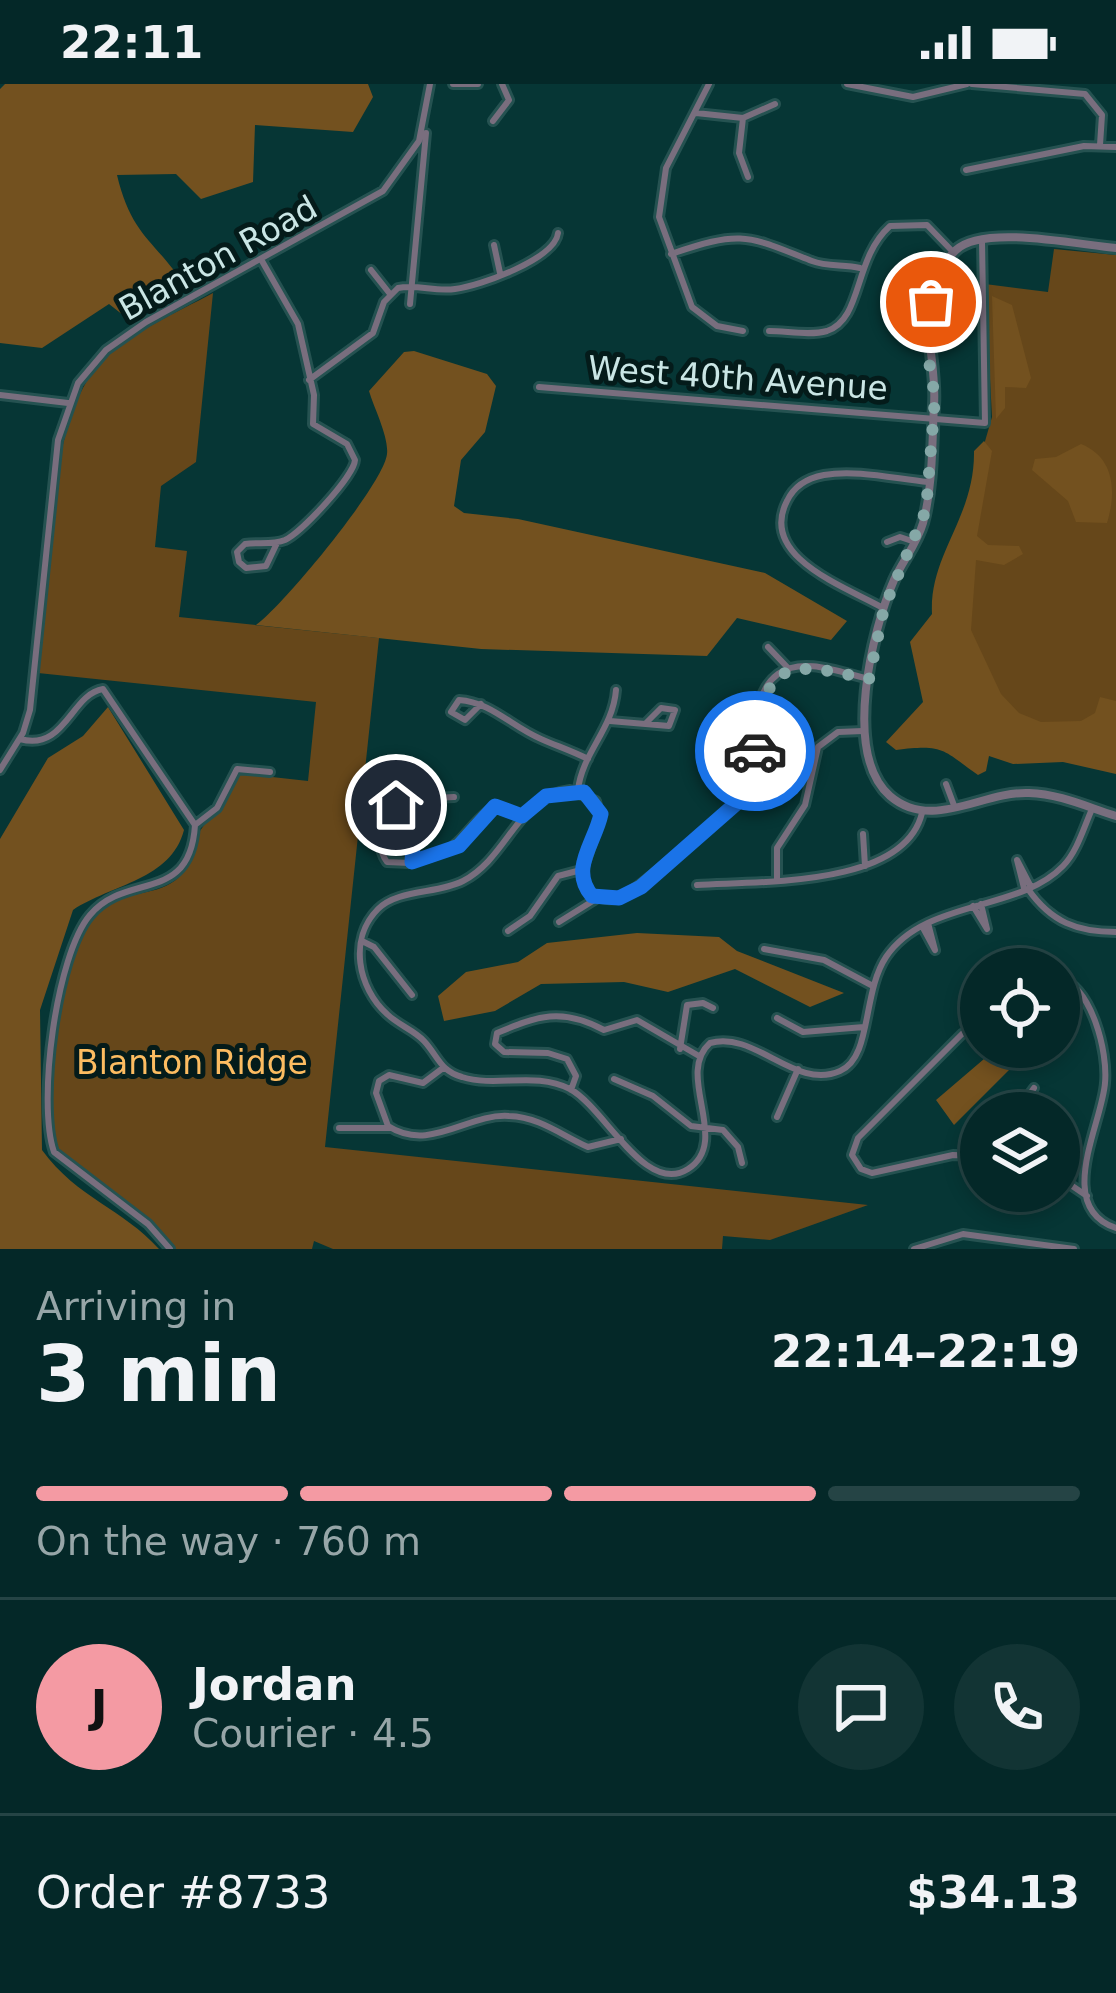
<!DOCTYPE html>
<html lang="en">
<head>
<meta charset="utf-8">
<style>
  body { margin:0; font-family:"DejaVu Sans",sans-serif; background:#123434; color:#f1f3f6; height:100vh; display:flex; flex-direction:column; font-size:45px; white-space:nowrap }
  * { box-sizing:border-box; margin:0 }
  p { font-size:39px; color:#97a6a8 }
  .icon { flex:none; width:66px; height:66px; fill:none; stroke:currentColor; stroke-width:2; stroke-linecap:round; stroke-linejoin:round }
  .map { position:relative; height:1165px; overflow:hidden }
  .panel { display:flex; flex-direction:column; background:#042828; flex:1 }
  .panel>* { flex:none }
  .tools { position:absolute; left:960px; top:864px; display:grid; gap:24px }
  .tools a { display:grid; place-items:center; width:120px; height:120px; border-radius:50%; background:#042828; box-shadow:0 6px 18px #0003,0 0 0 3px #254445; font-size:60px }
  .pin { position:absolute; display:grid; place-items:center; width:102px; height:102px; color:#fff; margin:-51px; border:6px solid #fff; border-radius:50%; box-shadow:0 3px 12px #0007 }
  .courier { position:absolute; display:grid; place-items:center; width:120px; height:120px; margin:-60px; border:9px solid #1a73e8; border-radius:50%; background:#fff; color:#222; box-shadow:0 3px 15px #0007 }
  .headline em { font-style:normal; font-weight:800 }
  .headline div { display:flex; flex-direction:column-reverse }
  .headline { display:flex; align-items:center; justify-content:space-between; height:204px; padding:0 36px }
  h1 { font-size:78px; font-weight:800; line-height:90px }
  .bar { display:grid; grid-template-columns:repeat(4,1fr); gap:18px 12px; align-content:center; height:144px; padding:0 36px }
  .bar i { height:15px; border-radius:9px; background:#254445 }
  .bar .on { background:#f49aa3 }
  .bar p { grid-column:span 4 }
  .line { display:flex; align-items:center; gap:30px; padding:0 36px; border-top:3px solid #254445 }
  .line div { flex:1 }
  .round { display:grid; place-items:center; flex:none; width:126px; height:126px; border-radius:63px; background:#123434 }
  .status { display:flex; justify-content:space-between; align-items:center; height:84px; padding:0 60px; background:#042828; direction:ltr }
  .status svg { height:33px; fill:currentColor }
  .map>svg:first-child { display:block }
  .green { fill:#66471a }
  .forest { fill:#73511f }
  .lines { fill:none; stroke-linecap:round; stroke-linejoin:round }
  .minor-casing { stroke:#255251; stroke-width:12 }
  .tertiary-casing { stroke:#255251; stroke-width:14 }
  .minor { stroke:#796e7e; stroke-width:6 }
  .tertiary { stroke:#796e7e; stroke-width:8 }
  .done { stroke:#85a8a7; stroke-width:12; stroke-dasharray:0 21.6 }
  .route { stroke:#1a73e8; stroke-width:15 }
  .labels { text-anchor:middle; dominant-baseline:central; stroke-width:10; stroke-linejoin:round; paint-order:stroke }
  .street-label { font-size:33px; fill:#cae6e5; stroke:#041b1a }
  .park-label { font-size:33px; fill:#fcbc61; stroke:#041b1a }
</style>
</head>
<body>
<div class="status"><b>22:11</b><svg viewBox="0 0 49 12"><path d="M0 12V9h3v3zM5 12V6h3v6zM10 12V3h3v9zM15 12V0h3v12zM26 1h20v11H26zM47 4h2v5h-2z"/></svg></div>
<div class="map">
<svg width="1116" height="1165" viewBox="0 0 1116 1165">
  <rect width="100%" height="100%" fill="#063635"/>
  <path class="green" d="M1054,165L1116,171V681L1009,668L923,573L992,333L985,200L1048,208Z
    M213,209L196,378L161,402L155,463L187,467L179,533L379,554L325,1063L868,1121L770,1156L723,1152L722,1165H333L314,1157L312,1165H173L161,1147L56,1065C46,1010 56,861 102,824C124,806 159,813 179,793C194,778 191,758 202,744C216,725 225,709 236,689L308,697L316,618L38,589C46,509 45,332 103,276C133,247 176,229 213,209Z"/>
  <path class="forest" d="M5,0H368L373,13L353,48L255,41L253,98L201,115L176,90L117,91C132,154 155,155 187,205L128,235L109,220L42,264L0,259V5Z
    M992,212L1012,221L1031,294L1026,304L1005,303V324L996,335Z
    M414,267L487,290L496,302L485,348L461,376L454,422L464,429L518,435L765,489L847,537L831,556L737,534L707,572L481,565L256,541C282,523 384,400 387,370C389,353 374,324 369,307L404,268Z
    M984,357L992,367L977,452L988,461L1019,462L1023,470L1004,481L976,476L971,546L1001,610L1019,629L1041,638L1081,637L1095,629L1100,613L1116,617V690L1063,678L1013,680L989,672L986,687L978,691C942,666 945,660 896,666L886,658L923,618L910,558L932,530C929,470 975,434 974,367Z
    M1081,360C1116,374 1116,410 1107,439L1076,438L1068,417L1032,386L1035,375L1056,373Z
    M108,623L184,746C171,796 112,800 73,826L40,926L42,1066C78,1115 122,1124 159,1165H0V755L48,674L83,652Z
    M637,849L719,853L737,867L844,909L810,923L735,885L668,908L624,898L541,900L495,927L444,937L438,912L466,888L518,878L547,859Z
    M998,963H1053L1019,976L954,1041L936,1016Z"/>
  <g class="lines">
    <defs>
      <path id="minor" d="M453,0H478
        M709,0L666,84L659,133L692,223L717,242L743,247
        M847,0L913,13L967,0
        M972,0L1085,10L1102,31L1100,61
        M696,29L743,34L739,69L748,93
        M743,34L775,20
        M493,37L509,16L502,0
        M966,86L1084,62L1116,63
        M494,161L500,189
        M671,170C742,146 746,151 812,177C827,183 845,180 860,184
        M262,177L298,240L314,311L313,340L347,360L355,376C354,392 302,448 285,456C273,461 258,458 245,460L237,468L239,478L246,484L266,482L277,459
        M371,186L390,210
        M410,220L426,49
        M769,247C787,247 810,252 827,247C863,235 853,175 890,142L927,141L954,169
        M309,296L373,249L384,218L398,204C417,200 435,208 455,205C480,202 555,175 558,149
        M539,303L985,339L982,157
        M0,311L68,319
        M887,458L900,453L915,458
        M883,524C846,503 758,473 787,417C794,402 808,394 824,391C856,385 896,395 928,398
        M768,563L789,585
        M869,595C842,589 803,572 778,590C744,615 763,672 747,705C741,717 634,809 620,814C610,817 601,814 592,812L581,791L600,735L596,717L570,706C517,712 508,774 463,797C438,810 398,805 378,825C348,855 358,904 387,930C398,941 414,946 424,957C438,972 440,987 462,993C498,1004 534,987 570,1005C605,1024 645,1112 688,1085C732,1057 674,991 710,959C755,946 795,1007 840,987C872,974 862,909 886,873C925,815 1019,828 1063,782C1077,768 1084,743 1092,725
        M481,620L465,636L451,628L459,616C491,618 512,643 541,655C557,662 572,667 588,675
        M610,637L669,642L675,626L661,624L647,638
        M20,655C65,668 71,610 103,605L195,741
        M0,686L23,649L30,626L58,356L78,299L106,266L146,238L383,107L419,57L430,0
        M946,700L955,724
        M578,706C582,669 613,645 616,606
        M195,741L217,724L237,685L270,688
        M417,742L426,740L435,714L454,713
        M863,750L865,782
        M412,778L414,726L393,722C379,733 376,764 387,778L410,779C471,763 453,755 493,723L522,732
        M777,795V764L805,721L818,663L838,648L863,647
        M697,801C757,797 904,804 922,729
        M1024,804L1017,776L1031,803
        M1028,805C1051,838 1077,848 1116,848
        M973,822L987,845L981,820
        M559,838L596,815
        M922,842L935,866L928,839
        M508,847L530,832L558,792L581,786
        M362,857L374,863L412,911
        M764,865L824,876L871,901
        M1059,894C1092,903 1108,968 1105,999C1102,1040 1054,1123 1116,1144
        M777,934L803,948L864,943
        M981,941L962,950L858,1054L852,1071L861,1085L872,1089L953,1071L981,1072
        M680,965L687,921L703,919L713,924
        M443,984L423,999L389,991L379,997L376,1009L388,1042C430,1069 468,1029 509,1032C540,1033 561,1051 588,1063L621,1055
        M614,995L653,1012L691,1042L723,1046L738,1063L742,1079
        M571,1006L576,992L567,975L548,969L504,968L495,960L497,949C538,932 561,923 604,946L637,936L699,972
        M1016,1029L1034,1004
        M777,1033L798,985
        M339,1044H390
        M1059,1093L1087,1112
        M170,1165L148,1140L54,1068C37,1019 56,871 90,831C127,787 190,821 195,741
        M914,1165L963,1150L1074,1165"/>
      <path id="tertiary" d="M1116,164C1079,161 983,140 956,166C908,213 938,267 934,321C932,359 933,402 923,439C917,460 903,476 894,496C872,546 842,670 890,712C932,748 982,707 1029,709C1060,710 1087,723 1116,732"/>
    </defs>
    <use href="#minor" class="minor-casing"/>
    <use href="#tertiary" class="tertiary-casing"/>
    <use href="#minor" class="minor"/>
    <use href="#tertiary" class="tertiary"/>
  </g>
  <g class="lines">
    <path class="done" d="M755,667C765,574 785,577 869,595L884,524L926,426L935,314L925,253L931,218"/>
    <path class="route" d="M396,721H408L415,728L412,778L459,762L495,722L522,732L546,712L584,708L601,730C595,759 569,785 592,812L619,814L641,803L739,717L749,701L755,667"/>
  </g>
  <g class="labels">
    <g class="street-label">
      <text transform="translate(218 174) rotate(-29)">Blanton Road</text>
      <text transform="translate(738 294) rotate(4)">West 40th Avenue</text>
    </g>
    <g class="park-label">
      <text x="192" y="978">Blanton Ridge</text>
    </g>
  </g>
</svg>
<div class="tools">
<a><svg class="icon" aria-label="locate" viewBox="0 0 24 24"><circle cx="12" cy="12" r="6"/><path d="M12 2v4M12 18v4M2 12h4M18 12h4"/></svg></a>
<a><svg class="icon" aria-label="layers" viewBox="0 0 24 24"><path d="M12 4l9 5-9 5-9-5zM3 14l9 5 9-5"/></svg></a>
</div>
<div class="pin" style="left:931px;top:218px;background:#ea580c"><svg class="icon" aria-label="bag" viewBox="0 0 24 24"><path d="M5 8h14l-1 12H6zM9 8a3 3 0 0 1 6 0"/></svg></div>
<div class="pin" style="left:396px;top:721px;background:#1f2937"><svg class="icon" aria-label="home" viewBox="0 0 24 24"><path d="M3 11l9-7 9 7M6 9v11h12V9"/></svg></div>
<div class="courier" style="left:755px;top:667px"><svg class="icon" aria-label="car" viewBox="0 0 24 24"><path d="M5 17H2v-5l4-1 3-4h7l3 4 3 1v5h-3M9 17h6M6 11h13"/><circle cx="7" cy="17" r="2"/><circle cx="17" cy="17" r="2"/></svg></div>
</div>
<section class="panel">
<div class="headline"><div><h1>3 min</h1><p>Arriving in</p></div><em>22:14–22:19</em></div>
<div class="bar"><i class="on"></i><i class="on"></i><i class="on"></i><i></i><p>On the way · 760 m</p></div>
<div class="line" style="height:216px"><b class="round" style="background:#f49aa3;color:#111">J</b><div><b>Jordan</b><p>Courier · 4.5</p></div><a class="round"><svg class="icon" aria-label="chat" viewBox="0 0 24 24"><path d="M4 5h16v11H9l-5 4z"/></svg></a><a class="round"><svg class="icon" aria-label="phone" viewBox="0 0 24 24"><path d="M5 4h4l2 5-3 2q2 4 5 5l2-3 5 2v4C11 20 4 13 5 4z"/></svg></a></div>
<div class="line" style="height:156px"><div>Order #8733</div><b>$34.13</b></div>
</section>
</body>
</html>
